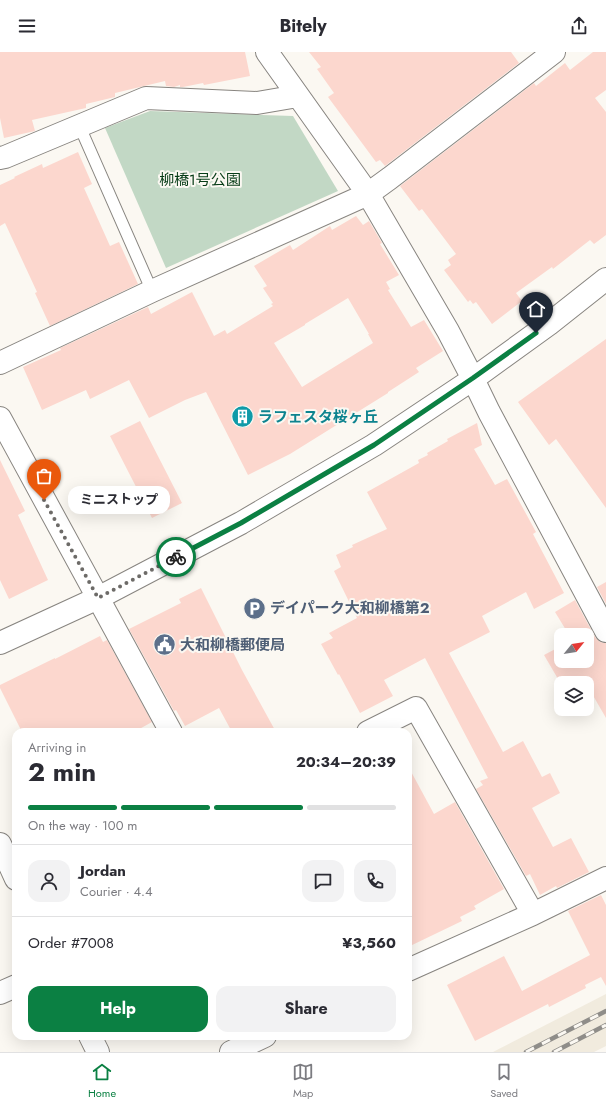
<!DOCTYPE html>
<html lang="en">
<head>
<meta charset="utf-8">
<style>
  body { margin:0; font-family:Jost,"Noto Sans JP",sans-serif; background:#f2f2f3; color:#2b2b33; height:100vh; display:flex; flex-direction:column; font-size:15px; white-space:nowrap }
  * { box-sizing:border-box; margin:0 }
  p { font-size:13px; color:#7c7c81 }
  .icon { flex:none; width:22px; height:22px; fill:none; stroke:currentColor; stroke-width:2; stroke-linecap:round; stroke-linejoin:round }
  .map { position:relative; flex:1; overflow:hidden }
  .panel { position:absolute; left:12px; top:676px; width:400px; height:312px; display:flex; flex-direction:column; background:#fff; border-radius:12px; box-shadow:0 4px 16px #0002 }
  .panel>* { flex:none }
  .needle { width:26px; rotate:60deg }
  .buttons { position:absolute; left:554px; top:576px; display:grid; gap:8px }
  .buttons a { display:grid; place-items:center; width:40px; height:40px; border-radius:8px; background:#fff; box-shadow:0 4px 16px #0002; font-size:20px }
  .pin { position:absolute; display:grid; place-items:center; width:34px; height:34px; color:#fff; margin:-41px -17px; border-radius:50% 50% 50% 0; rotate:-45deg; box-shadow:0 0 4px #0007 }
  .pin .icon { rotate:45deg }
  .courier { position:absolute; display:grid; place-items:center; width:40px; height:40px; margin:-20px; border:3px solid #0b8043; border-radius:50%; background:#fff; color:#222; box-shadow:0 1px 5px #0007 }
  .bubble { position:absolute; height:28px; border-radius:12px; background:#fff; box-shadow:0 4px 16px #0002; font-size:13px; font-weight:700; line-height:28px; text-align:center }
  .head em { font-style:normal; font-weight:700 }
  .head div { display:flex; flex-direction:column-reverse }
  .head { display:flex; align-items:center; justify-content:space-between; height:68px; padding:0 16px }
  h1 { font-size:26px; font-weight:700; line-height:30px }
  .bar { display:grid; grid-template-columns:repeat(4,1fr); gap:6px 4px; align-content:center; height:48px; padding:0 16px }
  .bar i { height:5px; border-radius:3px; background:#e1e1e2 }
  .bar .selected { background:#0b8043 }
  .bar p { grid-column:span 4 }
  .line { display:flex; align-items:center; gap:10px; padding:0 16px; border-top:1px solid #e1e1e2 }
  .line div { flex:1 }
  .round { display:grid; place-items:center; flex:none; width:42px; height:42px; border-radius:12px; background:#f2f2f3 }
  .cta { display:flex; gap:8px; margin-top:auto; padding:8px 16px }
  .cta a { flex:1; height:46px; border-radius:12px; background:#0b8043; color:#fff; font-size:16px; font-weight:700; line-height:46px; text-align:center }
  .cta a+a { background:#f2f2f3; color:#2b2b33 }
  header { display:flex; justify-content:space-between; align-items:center; height:52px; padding:0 16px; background:#fff; font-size:18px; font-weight:700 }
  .menu { display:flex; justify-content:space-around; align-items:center; height:56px; border-top:1px solid #e1e1e2; background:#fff; font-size:11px; color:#7c7c81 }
  .menu a { display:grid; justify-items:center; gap:2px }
  .menu .selected { color:#0b8043 }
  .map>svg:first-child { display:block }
  .built { fill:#f1ebde }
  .green { fill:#c2d8c5 }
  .building { fill:#fcd7ce; fill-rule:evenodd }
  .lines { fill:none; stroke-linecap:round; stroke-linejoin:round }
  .service-casing { stroke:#888580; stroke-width:13 }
  .minor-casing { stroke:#888580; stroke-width:24 }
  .tertiary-casing { stroke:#888580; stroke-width:24 }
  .service { stroke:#fff; stroke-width:11 }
  .minor { stroke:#fff; stroke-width:22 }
  .tertiary { stroke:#fff; stroke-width:22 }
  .rail-casing { stroke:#8f8d89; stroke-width:4.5 }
  .rail { stroke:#fbf8f2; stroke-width:3; stroke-dasharray:9; stroke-linecap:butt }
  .done { stroke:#6d6b68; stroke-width:4; stroke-dasharray:0 7.2 }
  .route { stroke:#0b8043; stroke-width:5 }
  .labels { text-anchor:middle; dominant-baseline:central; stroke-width:4; stroke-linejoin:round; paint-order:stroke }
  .park-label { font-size:15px; fill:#073c17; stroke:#fbf8f2 }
  .culture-label { font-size:15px; font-weight:bold; fill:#0d838f; stroke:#fbf8f2; text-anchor:start }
  .service-label { font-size:15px; font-weight:bold; fill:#4e5e75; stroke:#fbf8f2; text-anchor:start }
</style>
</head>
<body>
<header><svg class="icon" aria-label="menu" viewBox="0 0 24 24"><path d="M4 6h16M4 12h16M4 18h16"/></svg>Bitely<svg class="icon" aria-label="share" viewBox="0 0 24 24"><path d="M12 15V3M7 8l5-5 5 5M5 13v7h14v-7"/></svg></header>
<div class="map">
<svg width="606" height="1000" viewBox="0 0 606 1000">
  <rect width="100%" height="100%" fill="#fbf8f2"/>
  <path class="built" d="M606,942V994L594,1000H493Z"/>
  <path class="green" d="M150,59L293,64L338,139L166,216L105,76Z"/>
  <path class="building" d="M0,0H245L250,24L204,33L203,31L183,35H180V33L174,35L166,34L165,29L115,41V45L86,52V56L32,68L35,79L4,86L0,66Z
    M309,0H511L519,11L385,114L380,108L376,110L328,45L334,41L317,17L321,15Z
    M593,0H606V38L595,46L606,60V183L594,192L590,188L553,217L552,215L516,241L522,249L492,272L476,250L473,252L470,248L468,250L444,218L451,213L448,208L456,202L422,157L419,159L400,134L534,31L536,34L565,11L570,18Z
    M78,100L92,132L84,136L110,194L119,190L138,232L50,274L35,241L37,240L5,171L0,174V133L15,126L14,125L42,112L43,116Z
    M356,164L363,173L369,169L382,191L380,192L399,223L386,230L390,237L388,238L411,275L424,268L443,299L416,316L419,320L388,340V341L290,402L248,423L206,340L185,348L149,366L129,328L90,347L86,338L42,358L23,315L61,298L60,296L148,255L151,262L192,240L214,284L225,278L227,282L273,254L271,252L273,251L263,236L267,234L254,214L290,193L293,198L330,174L332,178ZM348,246L369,282H368L373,291L302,335L274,291L305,273V272Z
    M606,287V456L556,387L549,393L518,350Z
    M140,369L182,451L152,466L110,384Z
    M477,371L482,393L474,397L495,433L507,427L536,480L533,482L564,541L534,557L526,540L482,564L490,580L449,601L503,700L523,689L542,725L550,721L560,741L532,756L553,795L571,786L589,820L557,836L556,834L540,843L530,822L526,824L476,737L483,733L480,729L488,726L425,606L384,628L393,644L360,661L339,622L338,623L321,592L333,586L329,581L357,566L334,519L341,515L336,503L353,495L352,493L387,477L367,440L419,411L418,408L428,403L427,401L448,389L447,387Z
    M0,408L25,459L18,463L48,528L9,547L0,528Z
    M606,530V552L597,535Z
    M201,536L242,618L276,680H232L219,656L185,674L176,658L174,659L129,577L181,551L179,547Z
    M575,548L595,585L600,590L606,591V666L591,640L587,642V631H561V632L544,603L561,594V609H587V583H569L555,560Z
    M100,584L103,590L107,588L152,670L134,680H22L0,636V633L55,606V607Z
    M408,714L434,762L455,750L504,837L474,854L476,857L460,865L462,869L408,895Z
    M601,843L606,853V934L601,925L585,933L586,936L549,955L548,952L475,989L447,933L504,904L522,939L590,903L568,859Z"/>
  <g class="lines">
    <defs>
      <path id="service" d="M79,73L152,239"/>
      <path id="minor" d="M267,0L368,142L448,279L473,327L489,360L606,579
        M0,106L5,105L146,46L257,51L298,44
        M0,311L152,239L368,142L390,126L554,0
        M0,366L171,680
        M368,680L416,656L533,862
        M0,792L16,827
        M408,918L533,862L606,826
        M0,941L16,934
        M90,984L98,1000
        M231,1000L265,984"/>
      <path id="tertiary" d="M0,591L98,546L241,471L374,393L473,327L549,272L606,227"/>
    </defs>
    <use href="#service" class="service-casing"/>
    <use href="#minor" class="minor-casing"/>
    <use href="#tertiary" class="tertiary-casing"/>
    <use href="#service" class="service"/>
    <use href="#minor" class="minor"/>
    <use href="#tertiary" class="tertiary"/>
    <defs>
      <path id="rail" d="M526,1000L606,959
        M554,1000L606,973"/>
    </defs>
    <use href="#rail" class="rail-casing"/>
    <use href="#rail" class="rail"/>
  </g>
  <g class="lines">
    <path class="done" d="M44,448L98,546L176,505"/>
    <path class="route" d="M176,505L241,471L374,393L473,326L536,281"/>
  </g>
  <defs>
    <symbol id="building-disc" viewBox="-11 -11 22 22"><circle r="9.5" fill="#0f9aa8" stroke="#fbf8f2"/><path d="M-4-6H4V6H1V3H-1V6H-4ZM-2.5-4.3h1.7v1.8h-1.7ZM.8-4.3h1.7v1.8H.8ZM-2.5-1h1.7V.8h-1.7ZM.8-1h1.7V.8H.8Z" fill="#fff"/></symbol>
    <symbol id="parking-disc" viewBox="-11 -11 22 22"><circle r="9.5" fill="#5c6f8a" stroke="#fbf8f2"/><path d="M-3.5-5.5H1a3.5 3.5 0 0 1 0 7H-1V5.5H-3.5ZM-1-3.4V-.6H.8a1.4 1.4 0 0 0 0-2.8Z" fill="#fff"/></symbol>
    <symbol id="civic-disc" viewBox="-11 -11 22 22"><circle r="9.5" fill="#5c6f8a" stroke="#fbf8f2"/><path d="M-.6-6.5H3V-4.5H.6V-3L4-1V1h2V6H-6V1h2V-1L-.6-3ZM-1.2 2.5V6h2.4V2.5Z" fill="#fff"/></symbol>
  </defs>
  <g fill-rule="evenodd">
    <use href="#building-disc" x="230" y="352" width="25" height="25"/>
    <use href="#parking-disc" x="242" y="544" width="25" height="25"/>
    <use href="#civic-disc" x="152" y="580" width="25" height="25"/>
  </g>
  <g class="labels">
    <g class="park-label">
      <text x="200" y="128">柳橋1号公園</text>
    </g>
    <g class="culture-label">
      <text x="258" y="365">ラフェスタ桜ヶ丘</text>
    </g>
    <g class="service-label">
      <text x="270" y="556">デイパーク大和柳橋第2</text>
      <text x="180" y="593">大和柳橋郵便局</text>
    </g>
  </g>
</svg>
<div class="buttons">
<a><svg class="needle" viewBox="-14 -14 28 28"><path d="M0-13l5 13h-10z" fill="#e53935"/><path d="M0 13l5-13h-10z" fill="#7c7c81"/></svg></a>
<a><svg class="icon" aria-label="layers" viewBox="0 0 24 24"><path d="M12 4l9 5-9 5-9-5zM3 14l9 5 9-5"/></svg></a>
</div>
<div class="pin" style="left:44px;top:448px;background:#ea580c"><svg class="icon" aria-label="bag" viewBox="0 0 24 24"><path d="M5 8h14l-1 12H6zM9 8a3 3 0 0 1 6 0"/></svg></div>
<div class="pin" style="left:536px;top:281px;background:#1f2937"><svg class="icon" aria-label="home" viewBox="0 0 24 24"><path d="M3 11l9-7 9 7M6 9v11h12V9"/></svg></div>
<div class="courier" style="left:176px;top:505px"><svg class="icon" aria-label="bike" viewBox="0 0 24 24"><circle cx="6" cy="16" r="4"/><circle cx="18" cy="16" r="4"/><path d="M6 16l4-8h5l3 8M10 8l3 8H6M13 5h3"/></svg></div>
<div class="bubble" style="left:68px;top:434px;width:102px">ミニストップ</div>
<section class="panel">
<div class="head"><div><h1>2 min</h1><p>Arriving in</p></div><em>20:34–20:39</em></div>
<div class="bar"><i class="selected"></i><i class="selected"></i><i class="selected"></i><i></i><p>On the way · 100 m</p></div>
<div class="line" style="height:72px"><a class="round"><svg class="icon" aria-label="person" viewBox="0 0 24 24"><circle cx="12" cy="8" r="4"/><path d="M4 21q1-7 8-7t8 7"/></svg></a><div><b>Jordan</b><p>Courier · 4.4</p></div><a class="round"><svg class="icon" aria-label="chat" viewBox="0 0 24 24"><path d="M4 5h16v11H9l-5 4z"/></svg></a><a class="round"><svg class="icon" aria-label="phone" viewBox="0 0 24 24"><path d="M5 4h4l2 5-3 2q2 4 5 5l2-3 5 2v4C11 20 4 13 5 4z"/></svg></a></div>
<div class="line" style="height:52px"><div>Order #7008</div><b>¥3,560</b></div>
<div class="cta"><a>Help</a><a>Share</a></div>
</section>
</div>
<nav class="menu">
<a class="selected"><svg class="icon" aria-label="home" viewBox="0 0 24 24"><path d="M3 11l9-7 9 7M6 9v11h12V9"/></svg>Home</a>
<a><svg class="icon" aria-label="map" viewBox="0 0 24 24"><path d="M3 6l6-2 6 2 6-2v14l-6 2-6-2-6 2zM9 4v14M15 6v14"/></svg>Map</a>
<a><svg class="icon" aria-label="saved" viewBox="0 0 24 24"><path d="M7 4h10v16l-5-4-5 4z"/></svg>Saved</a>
</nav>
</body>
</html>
